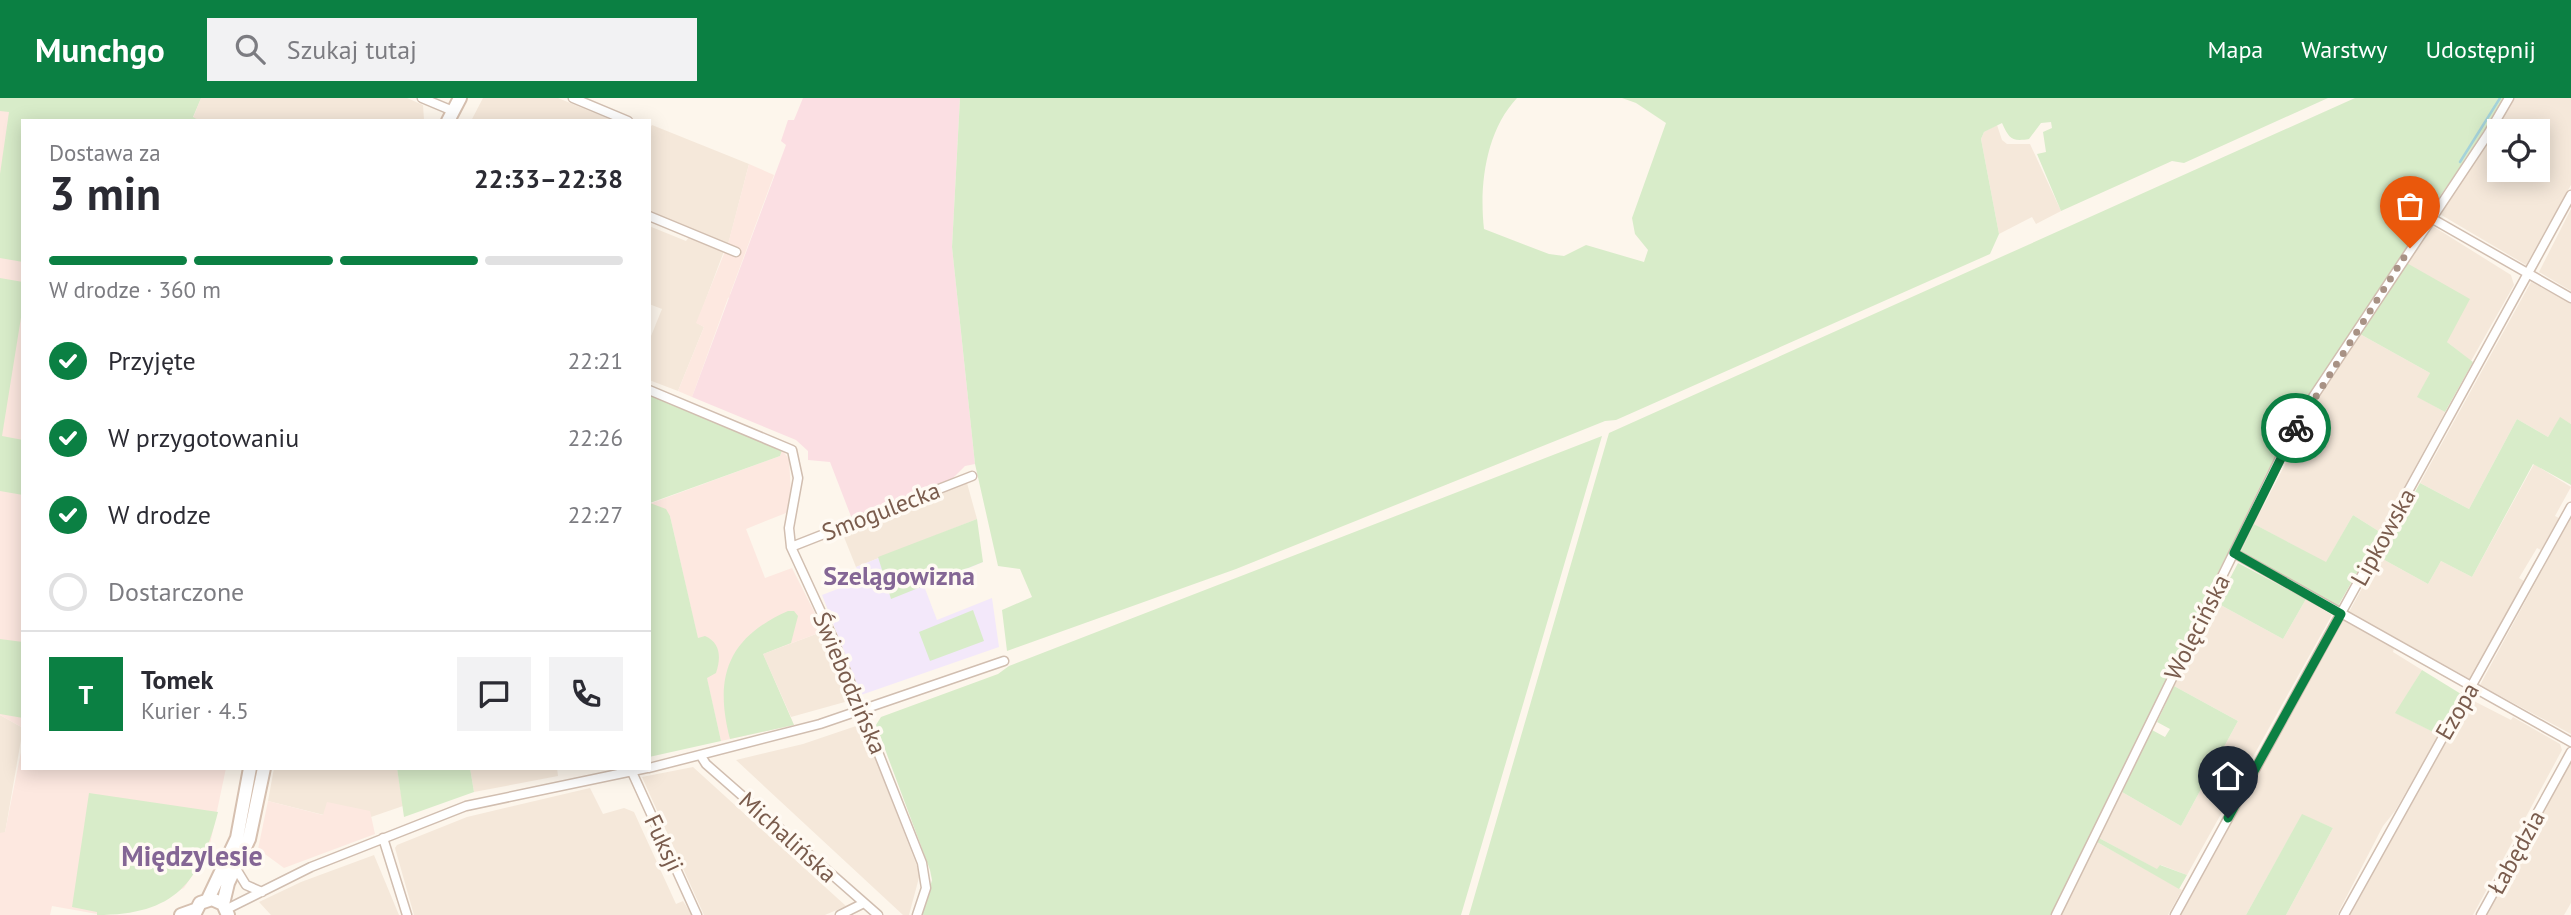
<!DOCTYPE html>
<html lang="pl">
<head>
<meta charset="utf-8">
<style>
  body { margin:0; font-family:"PT Sans",sans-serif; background:#f2f2f3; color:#2b2b33; height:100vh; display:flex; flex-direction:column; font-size:26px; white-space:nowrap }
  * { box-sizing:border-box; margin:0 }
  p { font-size:23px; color:#7c7c81 }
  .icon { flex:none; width:38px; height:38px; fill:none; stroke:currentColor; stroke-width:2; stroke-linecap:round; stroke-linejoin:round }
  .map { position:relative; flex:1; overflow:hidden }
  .drawer { position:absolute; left:21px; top:21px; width:630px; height:651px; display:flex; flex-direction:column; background:#fff; border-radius:0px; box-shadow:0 4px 18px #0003 }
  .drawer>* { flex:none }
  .fabs { position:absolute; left:2487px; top:21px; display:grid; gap:14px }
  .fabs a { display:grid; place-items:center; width:63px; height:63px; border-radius:0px; background:#fff; box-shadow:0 4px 18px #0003; font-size:35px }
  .pin { position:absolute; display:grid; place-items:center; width:60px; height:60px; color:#fff; margin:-72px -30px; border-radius:50% 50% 50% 0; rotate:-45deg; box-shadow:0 0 7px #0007 }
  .pin .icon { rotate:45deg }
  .courier { position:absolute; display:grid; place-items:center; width:70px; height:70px; margin:-35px; border:5px solid #0b8043; border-radius:50%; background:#fff; color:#222; box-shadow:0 2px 9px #0007 }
  .overview em { font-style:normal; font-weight:700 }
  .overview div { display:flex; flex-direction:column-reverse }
  .overview { display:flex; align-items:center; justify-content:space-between; height:119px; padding:0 28px }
  h1 { font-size:46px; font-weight:700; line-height:52px }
  .bar { display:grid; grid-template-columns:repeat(4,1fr); gap:10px 7px; align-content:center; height:84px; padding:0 28px }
  .bar i { height:9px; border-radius:5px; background:#e1e1e2 }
  .bar .current { background:#0b8043 }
  .bar p { grid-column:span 4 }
  .line { display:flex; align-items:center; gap:18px; padding:0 28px; border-top:2px solid #e1e1e2 }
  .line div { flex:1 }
  .round { display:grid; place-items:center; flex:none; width:74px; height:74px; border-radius:0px; background:#f2f2f3 }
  ol { padding:0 28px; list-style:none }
  li { display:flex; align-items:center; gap:21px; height:77px }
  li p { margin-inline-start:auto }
  li .icon { padding:7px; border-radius:50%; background:#0b8043; color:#fff; stroke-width:4 }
  li:last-child { color:#7c7c81 }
  li i { width:38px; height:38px; border:4px solid #e1e1e2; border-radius:50% }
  header { display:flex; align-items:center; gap:42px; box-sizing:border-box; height:98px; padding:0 35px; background:#0b8043; color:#fff }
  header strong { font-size:33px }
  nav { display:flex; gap:38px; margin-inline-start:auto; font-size:24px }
  .search { width:490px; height:63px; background:#f2f2f3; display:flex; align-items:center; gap:18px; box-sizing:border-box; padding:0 24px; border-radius:0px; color:#7c7c81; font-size:26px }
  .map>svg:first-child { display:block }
  .residential { fill:#f5e8da; fill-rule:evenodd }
  .commercial { fill:#fde8e0 }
  .education { fill:#f3e8fa }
  .medical { fill:#fbdfe3 }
  .green { fill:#d8ecc9 }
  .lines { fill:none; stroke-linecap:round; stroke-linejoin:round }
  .stream { stroke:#a5d3da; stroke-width:2.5 }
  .street-casing { stroke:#d1beb0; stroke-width:11 }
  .secondary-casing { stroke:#d6c0b0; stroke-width:16 }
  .street { stroke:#fff; stroke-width:8 }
  .secondary { stroke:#fff; stroke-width:12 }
  .done { stroke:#a89285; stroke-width:7; stroke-dasharray:0 12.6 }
  .route { stroke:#0b8043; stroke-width:9 }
  .labels { text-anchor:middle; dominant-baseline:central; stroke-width:7; stroke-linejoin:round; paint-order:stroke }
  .street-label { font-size:24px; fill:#7a5c4d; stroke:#fffaf3 }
  .neighbourhood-label { font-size:26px; font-weight:bold; fill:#846695; stroke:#fffaf3 }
  .quarter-label { font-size:28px; font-weight:bold; fill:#846695; stroke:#fffaf3 }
</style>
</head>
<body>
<header>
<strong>Munchgo</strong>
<div class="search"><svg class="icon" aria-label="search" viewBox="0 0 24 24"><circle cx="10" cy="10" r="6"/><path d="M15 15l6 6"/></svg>Szukaj tutaj</div>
<nav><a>Mapa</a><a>Warstwy</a><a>Udostępnij</a></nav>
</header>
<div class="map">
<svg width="2571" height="817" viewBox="0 0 2571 817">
  <rect width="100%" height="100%" fill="#fdf6ec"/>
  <path class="residential" d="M201,0H407L423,7L424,22L200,23L193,20Z
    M483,0H558L614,23H471Z
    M2514,0H2571V87L2526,167L2438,115L2489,43ZM2499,33H2538V72H2499Z
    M652,27L749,66L728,147L649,114V32Z
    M1997,27L2002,42L2007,46H2030L2061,113L2036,126L2032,119L1999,136L1981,41L1984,34Z
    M2571,111V193L2539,174Z
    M2431,127L2511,177L2514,187L2471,263L2447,244L2405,164Z
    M649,128L686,143L689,139L724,153L697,225L704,229L678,293L649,282V243L662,211L649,206Z
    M2531,184L2571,205V326L2560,320L2548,339L2517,321L2469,411L2420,385Z
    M2360,236L2430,275L2418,299L2445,314L2380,434L2353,417L2326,465L2254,426L2318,303L2316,301Z
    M2534,366L2571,389L2555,418L2559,420L2541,452L2537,450L2519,480L2524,483L2470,581L2349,514L2379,459L2428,486L2441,463L2472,479Z
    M967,385L977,421L856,469L842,434Z
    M2571,419V636L2480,587Z
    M2306,501L2332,517L2187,777L2161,767L2158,772L2099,740L2122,694L2181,728L2238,623L2174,588L2217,505L2283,541Z
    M2343,522L2394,550L2393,554L2422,572L2396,615L2439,637L2395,713L2383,728L2337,817H2286L2333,730L2302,717L2246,817H2181Z
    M824,533L852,602L791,619L763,556Z
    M2470,601L2511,622L2513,619L2560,646L2562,652L2473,817H2350Z
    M0,617L23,630L5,735H0Z
    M862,626L920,776L909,817H903L736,662L803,646Z
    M2571,662V805L2564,817H2486Z
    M693,669L846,808L825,817H704L642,679Z
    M274,670H397L403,708L371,719L369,713L324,717L268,703Z
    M470,670H557L558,678L474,694Z
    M590,690L603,716L624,710L634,714L676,806L683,803L692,817H414L395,750L397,747L467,719Z
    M2097,744L2182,792L2168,817H2061Z
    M374,757L399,817H271L259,804L301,784Z"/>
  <path class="commercial" d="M0,0H201L193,19L200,23H23V630L0,617Z
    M749,66L774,77L730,196L732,198L728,200L692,299L678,293L704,229L696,225L728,146Z
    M782,352L789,361L791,395L786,415L746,431L765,480L792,470L824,533L763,556L794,627L721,643L670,418L649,406L780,358Z
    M23,644V670H226L209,751L184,790L134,812L97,816L52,808L50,817H0V735L5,734Z
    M268,703L323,717L327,704L370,713L375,736L284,770L258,751Z"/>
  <path class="education" d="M917,445L982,461L983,464L976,467L924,488L937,522L992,500L999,549L861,597L822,497L861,482L856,469Z"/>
  <path class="medical" d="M803,0H960L952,149L975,366L965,368L951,382L852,421L830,364L808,362V353L796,342L692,299L786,47L781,43L788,22H794Z"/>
  <path class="green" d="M0,0H201L193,19L200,23H23V164L0,160V76L9,14L0,13Z
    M960,0H1517C1486,33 1479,87 1484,131L1549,156L1564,158L1586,147L1644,164L1648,152L1635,136L1632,120L1666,25L1636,5L1622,0H2328L2184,65L2172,63L2061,113L2037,56L2046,54L2043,34L2052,30L2051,24L2041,25L2029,41C2011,44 2009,40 2002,25L1984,34L1981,41L1999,136L1990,156L1616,322L1605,323L1236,471L1007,553L1002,512L1032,499L1020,471L998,468L975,366L952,149Z
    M2355,0H2505L2496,18L2431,111L2424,109L2418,118L2424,123L2337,259L2315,289L2267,374L2052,817H1469L1609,335Z
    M2405,164L2470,201L2447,244L2473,264L2445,314L2417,299L2430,275L2360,236Z
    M0,180L23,184V207L2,338L23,342V397L0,393Z
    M649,297L782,352L780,358L650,405L666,411L670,418L698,540L705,538C721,545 721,560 716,575L707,580L721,643L649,659Z
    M2560,319L2571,326V387L2533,366L2472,479L2441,463L2428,486L2379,459L2420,385L2469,411L2517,321L2548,339Z
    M1602,338L1461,817H922L932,782L930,772L876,627L881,619L998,576L1009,568Z
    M2353,417L2380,434L2338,508L2241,453L2254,426L2326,464Z
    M977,421L983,464L891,501L878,459Z
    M2238,465L2306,501L2283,541L2217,505Z
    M973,512L984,543L930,563L919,534Z
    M788,513H794L798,518L791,545L763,556L794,627L730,641C714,580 727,540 788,513Z
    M0,541L23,544V620L0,616Z
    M2422,572L2461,596L2439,637L2395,615Z
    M2174,588L2238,623L2181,728L2122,694L2152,632L2165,639L2170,631L2157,624Z
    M397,670H470L474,694L404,719Z
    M89,695L218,714C200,785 175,817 97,817V814L72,809Z
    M2302,716L2333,730L2286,817H2246Z
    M2099,740L2157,771L2160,767L2187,777L2179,791L2097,744Z"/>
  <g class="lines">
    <path class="stream" d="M2460,64L2500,0"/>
    <defs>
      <path id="street" d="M422,0L453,13
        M573,0L628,23
        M649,118L736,154
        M2431,120L2571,200
        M649,292L792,352L798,380L789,430L791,449L832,538L922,765L926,790L917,817
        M791,449L972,378
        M2234,455L2571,644
        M701,658L706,666L878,817
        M649,670L820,626L1004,563
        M632,674L697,817
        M383,740L407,817
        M235,769L246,787L262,794
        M227,811L311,769L466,708L647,670
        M840,817L862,806
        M2056,817L2287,346L2311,302L2488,36L2509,0
        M2175,817L2571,97
        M2344,817L2571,409
        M2481,817L2571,654"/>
      <path id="secondary" d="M448,23L460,0
        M208,801L237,740L250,670
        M223,806L228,785L249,741L264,670
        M181,817L195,812
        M194,817L200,805L212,801L223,806L228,817"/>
    </defs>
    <use href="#street" class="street-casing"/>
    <use href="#secondary" class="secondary-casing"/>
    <use href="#street" class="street"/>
    <use href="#secondary" class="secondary"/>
  </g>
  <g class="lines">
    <path class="done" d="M2296,330L2410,150"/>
    <path class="route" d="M2228,720L2341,516L2234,455L2296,330"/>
  </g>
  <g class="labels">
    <g class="street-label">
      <text transform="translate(881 413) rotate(-21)">Smogulecka</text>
      <text transform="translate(2383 439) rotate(-61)">Lipkowska</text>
      <text transform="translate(2197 529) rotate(-63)">Wolęcińska</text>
      <text transform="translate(850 585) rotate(67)">Świebodzińska</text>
      <text transform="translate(2457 613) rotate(-60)">Ezopa</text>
      <text transform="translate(788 739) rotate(42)">Michalińska</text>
      <text transform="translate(664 745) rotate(65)">Fuksji</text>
      <text transform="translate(2516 754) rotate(-61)">Łabędzia</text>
    </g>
    <g class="neighbourhood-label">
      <text x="899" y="477">Szelągowizna</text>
    </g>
    <g class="quarter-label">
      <text x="192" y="757">Międzylesie</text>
    </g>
  </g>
</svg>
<div class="fabs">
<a><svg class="icon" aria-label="locate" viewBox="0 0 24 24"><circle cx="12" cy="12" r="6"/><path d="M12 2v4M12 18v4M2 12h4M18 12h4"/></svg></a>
</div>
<div class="pin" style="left:2410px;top:150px;background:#ea580c"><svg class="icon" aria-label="bag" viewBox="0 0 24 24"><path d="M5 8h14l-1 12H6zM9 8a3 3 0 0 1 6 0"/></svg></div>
<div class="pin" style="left:2228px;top:720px;background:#1f2937"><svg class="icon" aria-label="home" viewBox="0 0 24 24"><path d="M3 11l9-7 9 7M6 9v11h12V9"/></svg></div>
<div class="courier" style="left:2296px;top:330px"><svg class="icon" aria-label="bike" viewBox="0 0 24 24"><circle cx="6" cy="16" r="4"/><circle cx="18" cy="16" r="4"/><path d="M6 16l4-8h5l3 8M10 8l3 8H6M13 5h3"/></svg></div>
<section class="drawer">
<div class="overview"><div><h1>3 min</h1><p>Dostawa za</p></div><em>22:33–22:38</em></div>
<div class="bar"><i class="current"></i><i class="current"></i><i class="current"></i><i></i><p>W drodze · 360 m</p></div>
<ol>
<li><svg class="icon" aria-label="check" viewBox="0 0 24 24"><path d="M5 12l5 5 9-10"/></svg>Przyjęte<p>22:21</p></li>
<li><svg class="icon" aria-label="check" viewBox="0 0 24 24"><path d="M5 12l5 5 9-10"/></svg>W przygotowaniu<p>22:26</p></li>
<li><svg class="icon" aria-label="check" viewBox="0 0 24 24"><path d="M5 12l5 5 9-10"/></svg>W drodze<p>22:27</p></li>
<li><i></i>Dostarczone</li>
</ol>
<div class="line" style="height:126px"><b class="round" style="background:#0b8043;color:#fff">T</b><div><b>Tomek</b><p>Kurier · 4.5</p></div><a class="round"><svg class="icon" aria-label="chat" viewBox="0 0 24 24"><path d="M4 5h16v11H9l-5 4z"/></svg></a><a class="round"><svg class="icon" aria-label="phone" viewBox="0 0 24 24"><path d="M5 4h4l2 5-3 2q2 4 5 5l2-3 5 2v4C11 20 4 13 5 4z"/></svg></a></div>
</section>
</div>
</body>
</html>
